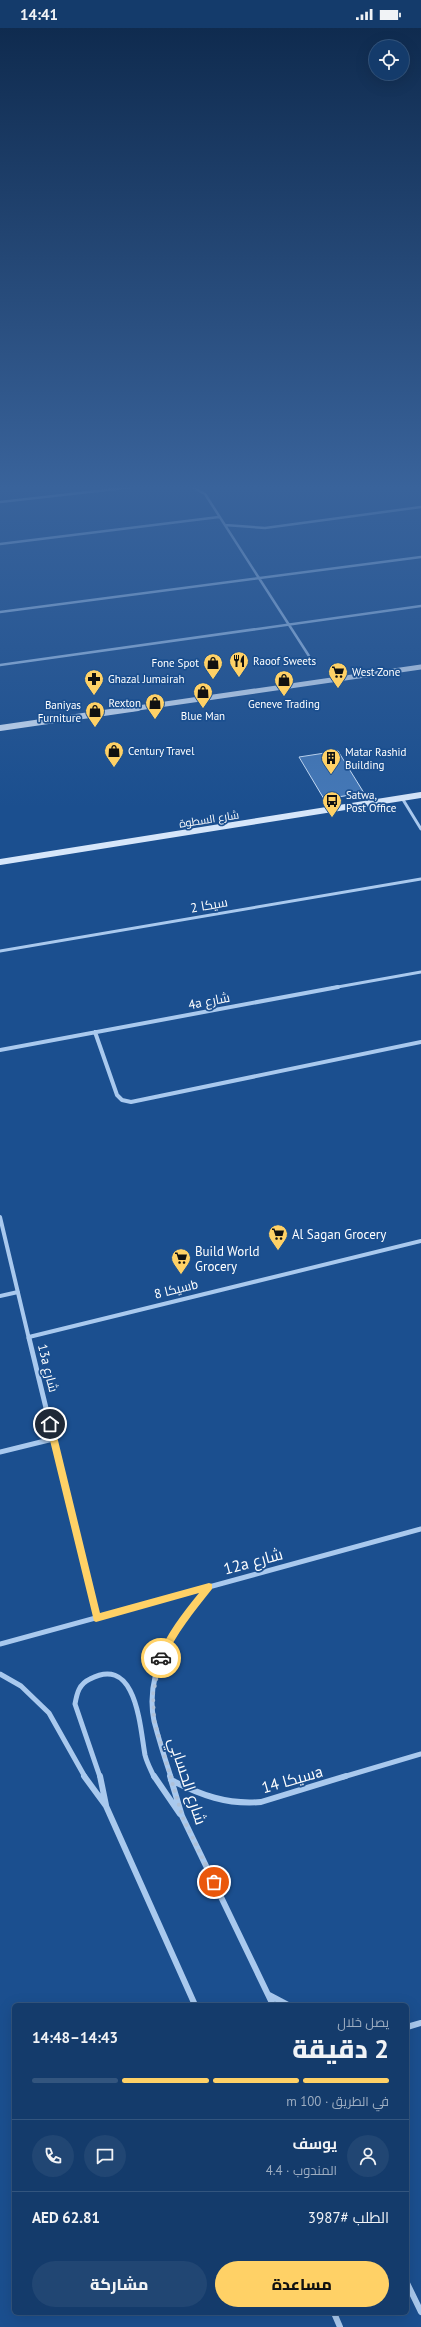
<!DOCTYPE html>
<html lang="ar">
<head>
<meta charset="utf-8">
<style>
  body { margin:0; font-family:"PT Sans",Cairo,sans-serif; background:#214673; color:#f1f3f6; direction:rtl; height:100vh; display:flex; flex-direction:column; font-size:15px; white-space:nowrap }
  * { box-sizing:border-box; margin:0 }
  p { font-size:13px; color:#9dadc1 }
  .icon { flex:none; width:22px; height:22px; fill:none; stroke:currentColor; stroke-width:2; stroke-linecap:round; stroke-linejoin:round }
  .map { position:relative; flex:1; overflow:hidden; direction:ltr }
  .details { position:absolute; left:12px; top:1975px; width:397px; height:312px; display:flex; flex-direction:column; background:#143b6b; border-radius:6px; box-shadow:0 4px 16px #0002,0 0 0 1px #33557e; direction:rtl }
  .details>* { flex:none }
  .controls { position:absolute; left:369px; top:12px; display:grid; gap:8px }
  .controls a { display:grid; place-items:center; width:40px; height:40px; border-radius:50%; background:#143b6b; box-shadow:0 4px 16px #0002,0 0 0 1px #33557e; font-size:20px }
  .pin { position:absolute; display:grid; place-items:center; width:34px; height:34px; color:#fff; margin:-17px; border:2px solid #fff; border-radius:50%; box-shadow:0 1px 4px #0007 }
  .courier { position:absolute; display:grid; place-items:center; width:40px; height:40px; margin:-20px; border:3px solid #ffd166; border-radius:50%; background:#fff; color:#222; box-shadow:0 1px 5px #0007 }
  .overview em { font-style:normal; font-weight:800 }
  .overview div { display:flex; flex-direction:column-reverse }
  .overview { display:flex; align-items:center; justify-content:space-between; height:68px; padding:0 20px }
  h1 { font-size:26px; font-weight:800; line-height:30px }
  .bar { display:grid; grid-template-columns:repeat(4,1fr); gap:6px 4px; align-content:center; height:48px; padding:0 20px }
  .bar i { height:5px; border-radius:3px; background:#33557e }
  .bar .on { background:#ffd166 }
  .bar p { grid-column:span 4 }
  .line { display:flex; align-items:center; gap:10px; padding:0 20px; border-top:1px solid #33557e }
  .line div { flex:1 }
  .round { display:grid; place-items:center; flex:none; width:42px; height:42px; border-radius:21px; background:#214673 }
  .primary-button { display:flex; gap:8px; margin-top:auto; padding:8px 20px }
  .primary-button a { flex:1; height:46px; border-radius:24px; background:#ffd166; color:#111; font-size:16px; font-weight:800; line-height:46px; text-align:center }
  .primary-button a+a { background:#214673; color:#f1f3f6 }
  .status { display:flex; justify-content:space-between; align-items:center; height:28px; padding:0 20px; background:#143b6b; direction:ltr }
  .status svg { height:11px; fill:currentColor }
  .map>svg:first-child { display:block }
  .building { fill:#4478b7; stroke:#cfe3fa }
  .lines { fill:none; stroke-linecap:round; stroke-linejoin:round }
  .minor-far4 { stroke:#a9c9ee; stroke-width:2.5 }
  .minor-far3 { stroke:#a9c9ee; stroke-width:3 }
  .minor-far2 { stroke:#a9c9ee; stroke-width:4 }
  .minor-far1 { stroke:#a9c9ee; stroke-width:5 }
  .minor { stroke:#a9c9ee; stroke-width:6 }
  .secondary-far1 { stroke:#d6e6fa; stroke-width:5 }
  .secondary { stroke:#d6e6fa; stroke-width:6 }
  .route { fill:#ffd166 }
  .done { stroke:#afc1d8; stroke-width:4; stroke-dasharray:0 7.2 }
  .labels { text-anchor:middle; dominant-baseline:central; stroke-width:3.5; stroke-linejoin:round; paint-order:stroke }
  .far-poi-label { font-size:11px; fill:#fff; stroke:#1b4f8f; text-anchor:start }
  .far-street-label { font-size:11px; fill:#fff; stroke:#1b4f8f }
  .street-label { font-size:13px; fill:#fff; stroke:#1b4f8f }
  .poi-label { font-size:13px; fill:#fff; stroke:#1b4f8f; text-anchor:start }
  .near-street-label { font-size:16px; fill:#fff; stroke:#1b4f8f }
</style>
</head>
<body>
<div class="status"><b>14:41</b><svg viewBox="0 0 49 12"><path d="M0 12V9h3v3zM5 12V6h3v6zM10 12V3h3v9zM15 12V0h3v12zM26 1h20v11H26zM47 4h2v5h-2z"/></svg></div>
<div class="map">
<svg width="421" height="2299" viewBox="0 0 421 2299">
  <rect width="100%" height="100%" fill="#1b4f8f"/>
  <path class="building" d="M338,723L364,765L324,771L299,729Z"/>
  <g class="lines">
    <path class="minor-far4" d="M190,458L205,466L309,628
      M0,474L142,458
      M225,497L265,500L421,479
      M0,516L219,489
      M0,584L421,529
      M0,637L421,578"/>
    <path class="minor-far3" d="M402,770L421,801
      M0,923L421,851
      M332,960L421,944"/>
    <path class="minor-far2" d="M95,1004L117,1067L122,1072L131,1074L421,1014
      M0,1022L338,959
      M0,1189L29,1311
      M0,1268L18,1264
      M29,1309L421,1213"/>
    <path class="minor-far1" d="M29,1310L97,1590
      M0,1424L53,1411
      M0,1616L421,1501
      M0,1646L21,1658L49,1685L85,1749
      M100,1749L75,1676C77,1665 79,1656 90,1651C137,1626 140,1700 145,1727C147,1735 151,1742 154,1749
      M171,1749C165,1731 159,1712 154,1693C143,1641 178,1597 209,1559
      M343,1749L421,1726"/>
    <path class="minor" d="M84,1748L106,1778L195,1977
      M100,1748L106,1777
      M154,1748L180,1786
      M170,1748L182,1788L273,1977
      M171,1752C201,1767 227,1777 261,1774L346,1748
      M269,1967L288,1977
      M407,1999L421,1995
      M407,2255L421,2284
      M334,2285L340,2299"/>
    <path class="secondary-far1" d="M131,681L421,639"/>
    <path class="secondary" d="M0,700L138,680
      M0,834L421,767"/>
  </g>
  <linearGradient id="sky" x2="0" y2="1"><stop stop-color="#0f2b4f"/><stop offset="0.59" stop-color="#39639b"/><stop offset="1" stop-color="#39639b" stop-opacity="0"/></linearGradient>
  <rect width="421" height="779" fill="url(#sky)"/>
  <path class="route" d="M50,1393L54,1396L100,1585L209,1555L212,1556V1561C194,1584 176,1605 164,1633H158L157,1630C167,1605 182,1586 199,1565L96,1594L94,1593L46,1396Z"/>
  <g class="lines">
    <path class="done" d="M161,1630L153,1666L154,1692L182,1788L214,1854"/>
  </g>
  <defs>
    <symbol id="restaurant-pin" viewBox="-11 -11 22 30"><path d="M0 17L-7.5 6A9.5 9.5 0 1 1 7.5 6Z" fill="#ffd166" stroke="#1b4f8f"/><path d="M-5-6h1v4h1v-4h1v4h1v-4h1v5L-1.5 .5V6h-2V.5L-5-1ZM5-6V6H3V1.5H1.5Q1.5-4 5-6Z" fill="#111"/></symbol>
    <symbol id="shop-pin" viewBox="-11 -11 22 30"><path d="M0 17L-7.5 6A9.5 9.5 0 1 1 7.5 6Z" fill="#ffd166" stroke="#1b4f8f"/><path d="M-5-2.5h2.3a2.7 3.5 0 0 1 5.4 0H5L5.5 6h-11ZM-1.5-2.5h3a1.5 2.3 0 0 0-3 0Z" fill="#111"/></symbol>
    <symbol id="supermarket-pin" viewBox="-11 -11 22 30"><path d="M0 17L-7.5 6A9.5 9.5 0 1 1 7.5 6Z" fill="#ffd166" stroke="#1b4f8f"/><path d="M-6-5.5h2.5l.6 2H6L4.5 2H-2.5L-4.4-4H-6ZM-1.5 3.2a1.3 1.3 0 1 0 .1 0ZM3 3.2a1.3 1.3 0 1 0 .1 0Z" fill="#111"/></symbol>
    <symbol id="pharmacy-pin" viewBox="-11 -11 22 30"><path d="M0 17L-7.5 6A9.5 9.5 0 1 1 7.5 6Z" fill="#ffd166" stroke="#1b4f8f"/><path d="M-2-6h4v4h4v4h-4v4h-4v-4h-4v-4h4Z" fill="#111"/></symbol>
    <symbol id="building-pin" viewBox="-11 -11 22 30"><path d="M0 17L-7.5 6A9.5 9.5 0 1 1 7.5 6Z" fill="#ffd166" stroke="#1b4f8f"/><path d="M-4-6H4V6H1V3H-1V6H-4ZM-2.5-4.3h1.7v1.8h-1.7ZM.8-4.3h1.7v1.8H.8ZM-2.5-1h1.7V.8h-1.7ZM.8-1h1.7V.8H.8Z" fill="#111"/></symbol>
    <symbol id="bus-pin" viewBox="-11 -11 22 30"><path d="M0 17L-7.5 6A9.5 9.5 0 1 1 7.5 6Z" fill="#ffd166" stroke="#1b4f8f"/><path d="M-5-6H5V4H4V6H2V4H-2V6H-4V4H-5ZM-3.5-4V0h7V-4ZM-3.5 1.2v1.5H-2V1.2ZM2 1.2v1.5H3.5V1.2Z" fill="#111"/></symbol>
  </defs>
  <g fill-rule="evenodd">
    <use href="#restaurant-pin" x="228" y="622" width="22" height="30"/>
    <use href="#shop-pin" x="202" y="624" width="22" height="30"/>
    <use href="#supermarket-pin" x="327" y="633" width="22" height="30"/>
    <use href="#pharmacy-pin" x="83" y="640" width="22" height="30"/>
    <use href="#shop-pin" x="273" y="641" width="22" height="30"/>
    <use href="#shop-pin" x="192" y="653" width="22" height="30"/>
    <use href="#shop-pin" x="144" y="664" width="22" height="30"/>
    <use href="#shop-pin" x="84" y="672" width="22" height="30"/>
    <use href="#shop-pin" x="103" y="712" width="22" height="30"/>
    <use href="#building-pin" x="320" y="719" width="22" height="30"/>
    <use href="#bus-pin" x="321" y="762" width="22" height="30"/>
    <use href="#supermarket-pin" x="267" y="1195" width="22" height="30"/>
    <use href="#supermarket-pin" x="170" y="1219" width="22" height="30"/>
  </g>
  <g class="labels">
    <g class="far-poi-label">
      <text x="253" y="633">Raoof Sweets</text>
      <text x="199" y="635" text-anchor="end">Fone Spot</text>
      <text x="352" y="644">West Zone</text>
      <text x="108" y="651">Ghazal Jumairah</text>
      <text x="141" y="675" text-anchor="end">Rexton</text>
      <text x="284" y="676" text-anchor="middle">Geneve Trading</text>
      <text x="81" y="677" text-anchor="end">Baniyas<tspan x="81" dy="13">Furniture</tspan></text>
      <text x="203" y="688" text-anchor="middle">Blue Man</text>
      <text x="128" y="723">Century Travel</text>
      <text x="345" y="724">Matar Rashid<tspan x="345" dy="13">Building</tspan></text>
      <text x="346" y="767">Satwa,<tspan x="346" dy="13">Post Office</tspan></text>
    </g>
    <g class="far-street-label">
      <text transform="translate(209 791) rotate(-9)">شارع السطوة</text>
    </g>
    <g class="street-label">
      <text transform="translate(209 877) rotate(-10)">سيكا 2</text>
      <text transform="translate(209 973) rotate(-11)">4a شارع</text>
      <text transform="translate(176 1261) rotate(-14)">سيكا 8b</text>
      <text transform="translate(48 1340) rotate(76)">13a شارع</text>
    </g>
    <g class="poi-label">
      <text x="292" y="1206">Al Sagan Grocery</text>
      <text x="195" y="1223">Build World<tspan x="195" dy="15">Grocery</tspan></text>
    </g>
    <g class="near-street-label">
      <text transform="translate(253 1533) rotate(-15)">12a شارع</text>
      <text transform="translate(292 1751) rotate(-16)">سيكا 14a</text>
      <text transform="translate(188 1753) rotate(72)">شارع الحسابي</text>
    </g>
  </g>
</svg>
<div class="controls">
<a><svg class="icon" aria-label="locate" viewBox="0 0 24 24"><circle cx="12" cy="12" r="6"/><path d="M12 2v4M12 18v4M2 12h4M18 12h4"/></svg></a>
</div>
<div class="pin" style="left:214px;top:1854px;background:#ea580c"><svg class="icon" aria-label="bag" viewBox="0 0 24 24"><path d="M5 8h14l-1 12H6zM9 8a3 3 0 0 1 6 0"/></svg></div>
<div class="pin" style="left:50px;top:1396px;background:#1f2937"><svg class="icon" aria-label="home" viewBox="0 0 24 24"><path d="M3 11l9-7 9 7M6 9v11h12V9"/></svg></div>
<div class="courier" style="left:161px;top:1630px"><svg class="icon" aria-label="car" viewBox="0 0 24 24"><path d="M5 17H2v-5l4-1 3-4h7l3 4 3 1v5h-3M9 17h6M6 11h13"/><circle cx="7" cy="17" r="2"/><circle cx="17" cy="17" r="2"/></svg></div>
<section class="details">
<div class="overview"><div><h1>2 دقيقة</h1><p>يصل خلال</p></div><em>14:43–14:48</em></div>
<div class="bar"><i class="on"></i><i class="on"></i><i class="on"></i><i></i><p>في الطريق · 100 m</p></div>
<div class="line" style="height:72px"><a class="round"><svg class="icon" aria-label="person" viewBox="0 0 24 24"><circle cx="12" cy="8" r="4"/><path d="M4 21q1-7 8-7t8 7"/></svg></a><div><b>يوسف</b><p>المندوب · 4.4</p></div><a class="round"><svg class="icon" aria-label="chat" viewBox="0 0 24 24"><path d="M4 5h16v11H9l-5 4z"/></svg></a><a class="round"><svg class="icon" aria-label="phone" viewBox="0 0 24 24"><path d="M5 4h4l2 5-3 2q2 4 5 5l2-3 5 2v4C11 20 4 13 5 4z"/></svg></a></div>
<div class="line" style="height:52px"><div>الطلب #3987</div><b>AED 62.81</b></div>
<div class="primary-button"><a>مساعدة</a><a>مشاركة</a></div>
</section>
</div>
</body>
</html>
